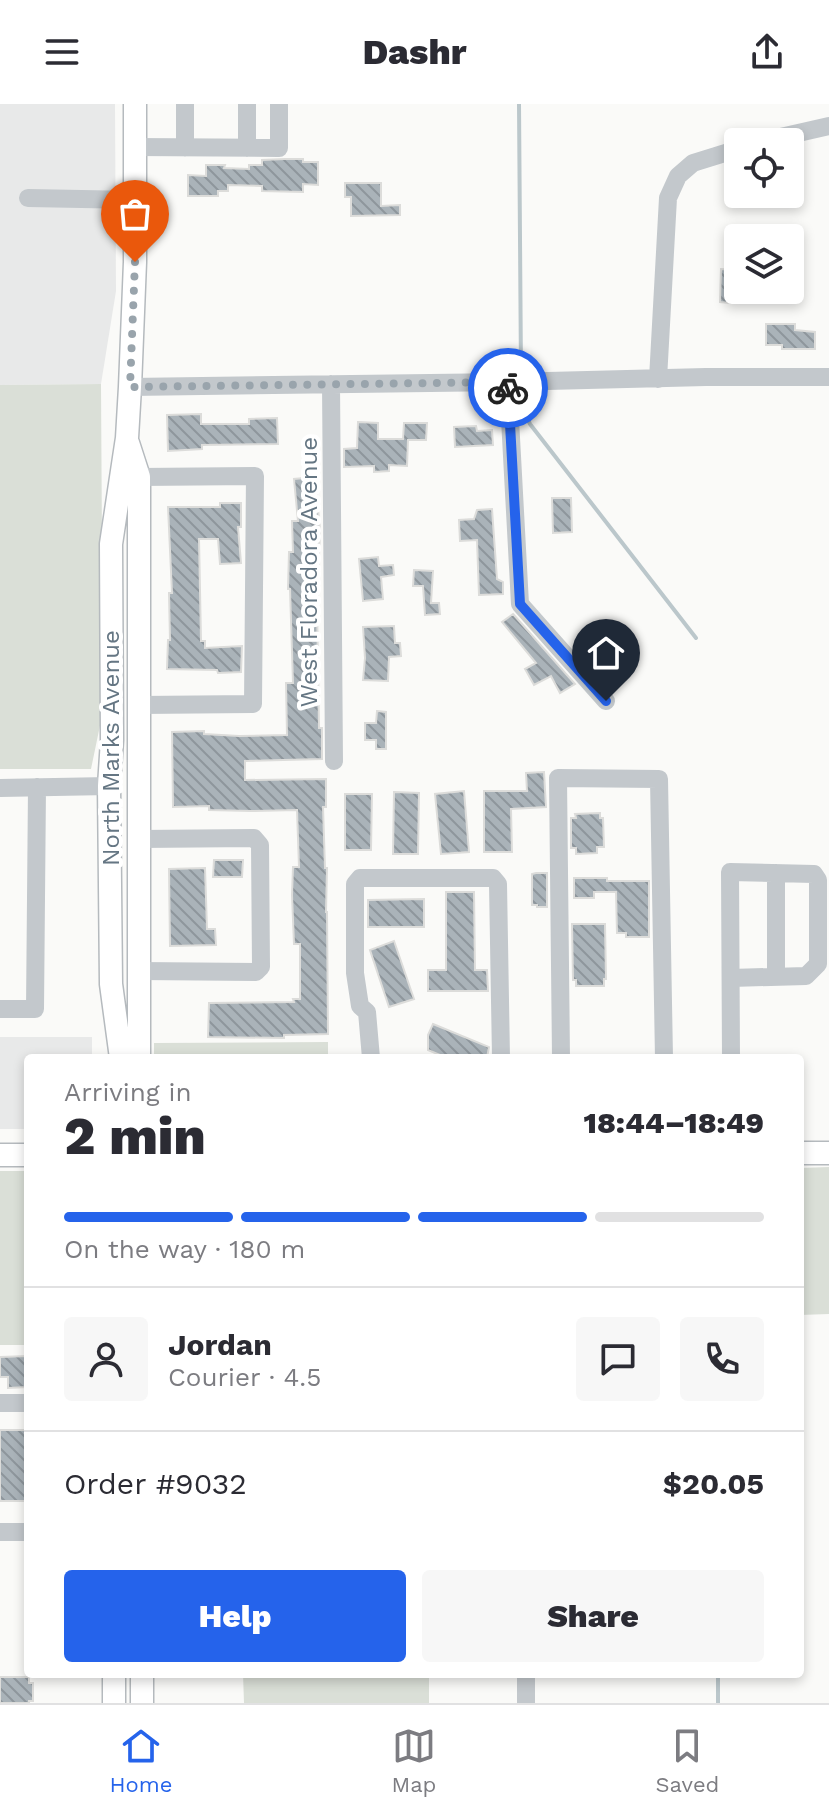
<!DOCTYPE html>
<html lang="en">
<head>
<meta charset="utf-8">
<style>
  body { margin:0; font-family:"Work Sans",sans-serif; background:#f7f7f7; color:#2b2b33; height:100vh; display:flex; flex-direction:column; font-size:30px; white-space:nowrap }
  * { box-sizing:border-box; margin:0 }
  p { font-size:26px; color:#7c7c81 }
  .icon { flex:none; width:44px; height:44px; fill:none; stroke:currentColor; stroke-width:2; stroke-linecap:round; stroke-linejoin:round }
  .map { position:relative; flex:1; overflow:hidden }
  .panel { position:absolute; left:24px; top:950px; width:780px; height:624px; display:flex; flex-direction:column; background:#fff; border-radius:8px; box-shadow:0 4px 12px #0003 }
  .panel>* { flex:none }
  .tools { position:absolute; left:724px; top:24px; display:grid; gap:16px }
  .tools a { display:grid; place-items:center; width:80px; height:80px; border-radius:8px; background:#fff; box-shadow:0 4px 12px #0003; font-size:40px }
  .pin { position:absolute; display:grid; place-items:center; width:68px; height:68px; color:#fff; margin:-82px -34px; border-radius:50% 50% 50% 0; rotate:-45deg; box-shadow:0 0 8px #0007 }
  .pin .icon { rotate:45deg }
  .courier { position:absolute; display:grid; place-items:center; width:80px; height:80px; margin:-40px; border:6px solid #2563eb; border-radius:50%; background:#fff; color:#222; box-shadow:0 2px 10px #0007 }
  .summary em { font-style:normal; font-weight:800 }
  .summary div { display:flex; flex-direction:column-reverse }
  .summary { display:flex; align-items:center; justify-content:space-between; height:136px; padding:0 40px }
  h1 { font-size:52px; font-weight:800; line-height:60px }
  .bar { display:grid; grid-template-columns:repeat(4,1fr); gap:12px 8px; align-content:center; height:96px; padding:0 40px }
  .bar i { height:10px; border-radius:6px; background:#e1e1e2 }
  .bar .selected { background:#2563eb }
  .bar p { grid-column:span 4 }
  .line { display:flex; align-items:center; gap:20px; padding:0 40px; border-top:2px solid #e1e1e2 }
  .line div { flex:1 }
  .round { display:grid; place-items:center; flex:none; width:84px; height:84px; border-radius:8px; background:#f7f7f7 }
  .button { display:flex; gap:16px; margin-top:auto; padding:16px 40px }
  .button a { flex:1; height:92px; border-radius:8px; background:#2563eb; color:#fff; font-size:32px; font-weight:800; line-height:92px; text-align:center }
  .button a+a { background:#f7f7f7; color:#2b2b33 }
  header { display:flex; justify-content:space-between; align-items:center; height:104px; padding:0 40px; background:#fff; font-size:36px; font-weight:800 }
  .tabs { display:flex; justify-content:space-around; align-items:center; height:112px; border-top:2px solid #e1e1e2; background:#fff; font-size:22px; color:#7c7c81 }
  .tabs a { display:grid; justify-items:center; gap:4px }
  .tabs .selected { color:#2563eb }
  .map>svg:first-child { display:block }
  .built { fill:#e8e9e9 }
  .green { fill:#dadfd7 }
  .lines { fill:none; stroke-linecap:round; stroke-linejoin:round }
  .stream { stroke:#bbc7cb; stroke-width:4 }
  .building { fill:url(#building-back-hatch); stroke:#dcdcda; stroke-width:2 }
  .major-casing { stroke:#b5babe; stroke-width:25 }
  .minor { stroke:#c3c8cc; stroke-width:18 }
  .major { stroke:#fff; stroke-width:22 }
  .done { stroke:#99a4ac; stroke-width:8; stroke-dasharray:0 14.4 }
  .route { stroke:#2563eb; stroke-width:10 }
  .labels { text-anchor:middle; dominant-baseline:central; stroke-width:8; stroke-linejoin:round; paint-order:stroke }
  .street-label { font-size:24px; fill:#657683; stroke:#fff }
</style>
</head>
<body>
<header><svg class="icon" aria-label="menu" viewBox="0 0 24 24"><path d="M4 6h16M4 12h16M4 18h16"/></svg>Dashr<svg class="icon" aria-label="share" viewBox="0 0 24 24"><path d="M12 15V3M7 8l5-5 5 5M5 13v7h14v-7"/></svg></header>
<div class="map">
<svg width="829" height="1599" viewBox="0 0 829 1599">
  <defs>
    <pattern id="building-back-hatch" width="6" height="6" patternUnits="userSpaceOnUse" patternTransform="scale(2)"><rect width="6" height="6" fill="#aab3b9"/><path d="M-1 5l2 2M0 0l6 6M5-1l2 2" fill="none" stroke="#8e969c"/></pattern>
  </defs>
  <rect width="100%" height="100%" fill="#fafaf8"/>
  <path class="built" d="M0,0H115L116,187L101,280L0,281Z
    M0,933H92V954H28V1025H0Z"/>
  <path class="green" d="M101,280L103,607L91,665H0V281Z
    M328,938V954H154V939Z
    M829,1063V1210L800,1211V1064Z
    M0,1067H28V1241H0Z
    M243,1570H429V1599H244Z"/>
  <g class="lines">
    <path class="stream" d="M519,0L521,269
      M521,286L524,308L530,320L696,534
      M718,1570V1599"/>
  </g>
  <path class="building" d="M285,55H303V58H318V81L303,80V88L262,87V82L228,81V87H218V92H188V71L206,72V61H225L224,64L249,65V61H262V56Z
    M345,79H381V102L400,101V111L351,112V93H345Z
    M721,165L732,166V172H736V194H731L730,199L720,198Z
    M766,220H795V226L815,228V245H782V241H766Z
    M201,310V320H249V315L277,314L278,340L202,341V345L168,347L167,311Z
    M358,318L378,319V335H403L404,319H427L426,336H408L407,362L389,361V367L374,368V362L344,363V345L357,344Z
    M476,322L477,327L492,326L493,341L455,343L454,323Z
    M315,373L320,426L317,499L319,624H322V655L245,657V676L326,675V703H323L325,764H327L326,808H327L328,930L284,931V934L208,933L209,899L294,898L293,895H300V840H294L292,791L293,763H299L297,706L251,707L209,706V702L173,703L172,628L204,627V630L239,632L287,631L286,579H293L290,485H288L289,448H293L292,417H298L294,375Z
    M552,394H571L572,428L553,429Z
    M220,399H241V423H238L241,459L220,460L218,435H199L201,537H205V544L242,542L241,568L218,569L217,566L167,565L168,536H170L169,489H172L168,403H220Z
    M492,405L497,475L503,478V490L479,491L477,436L460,437L459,416L474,415L477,406Z
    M378,453L379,462L393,461L394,471L381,473L383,495L363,497L359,455Z
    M414,466L433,467L431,499H439L440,510L425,511L423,482H413Z
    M513,510L575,580L560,589L551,572L534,581L525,565L536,559L502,518Z
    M394,522L395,539H400L401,552L389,553L388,577L363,576L365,554L363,523Z
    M377,607L386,608V645H376V636H365V619H376Z
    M544,668L546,703L511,705L512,748H484V687H527L526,669Z
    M464,687L469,748L441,750L435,690Z
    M394,688L419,689L418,750H393Z
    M345,690H372L371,746H345Z
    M600,709V714H603L604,743H597V749L576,750V744H571V714H576L575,710Z
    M214,756H243L242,773H213Z
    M205,764L207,825H215L216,841L170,842L169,765Z
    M536,769H547V803H537V801H532V770Z
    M574,774H607V777H649V833H626V829H617L616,788H594V794H574Z
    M446,788H474L475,866H487L488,887H428V866H446Z
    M424,795V823H368V796Z
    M572,820H605L606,875H604V882H576V876H573Z
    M394,837L414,895L389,903L370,846Z
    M433,920L489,943L487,954H447L428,946V931Z
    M28,1252V1283L8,1284V1273H0V1253Z
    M0,1326H28V1397H0Z
    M0,1573H29V1579H33V1597H29V1599H0Z"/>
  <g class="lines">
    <defs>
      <path id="major" d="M128,339L139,373V954
        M121,954L111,880L109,682L112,636L111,440L127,334L130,283L135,158V0
        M800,1049H829
        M0,1051H28
        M142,1570V1599
        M114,1599V1570"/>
    </defs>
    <use href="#major" class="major-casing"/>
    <path class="minor" d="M759,38L829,22
      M135,43L279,44V0
      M185,44V0
      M247,44V0
      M28,94L135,96
      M658,275L668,94L678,72L693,59L738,45
      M508,278L520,500L606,597
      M331,280L334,657
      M130,283L508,278L706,273H829
      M139,373L255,372L253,600L140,601
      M0,684L109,682
      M776,769V872
      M139,867L256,868L261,863L260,741L254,734L140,735
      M731,874L806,872L818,860V776L814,770L730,768L731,954
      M0,905H35L37,683
      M371,954L367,908L360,902L355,869V780L360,774H493L498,780L501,954
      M561,954L558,674L659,675L664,954
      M0,1299H28
      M0,1428H28
      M526,1570V1599"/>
    <use href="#major" class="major"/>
  </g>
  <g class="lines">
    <path class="done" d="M135,158L130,283L508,278V284"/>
    <path class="route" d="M508,284L520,500L606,597"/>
  </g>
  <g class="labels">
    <g class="street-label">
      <text transform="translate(309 468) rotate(-90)">West Floradora Avenue</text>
      <text transform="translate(111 644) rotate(-90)">North Marks Avenue</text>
    </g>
  </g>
</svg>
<div class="tools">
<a><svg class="icon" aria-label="locate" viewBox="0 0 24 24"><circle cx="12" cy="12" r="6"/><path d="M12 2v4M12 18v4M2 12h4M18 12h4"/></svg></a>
<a><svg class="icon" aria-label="layers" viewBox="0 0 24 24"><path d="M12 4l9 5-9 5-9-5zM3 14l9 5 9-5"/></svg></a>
</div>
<div class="pin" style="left:135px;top:158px;background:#ea580c"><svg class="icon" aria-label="bag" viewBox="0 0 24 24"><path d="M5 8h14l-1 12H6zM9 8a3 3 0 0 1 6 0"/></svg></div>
<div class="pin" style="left:606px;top:597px;background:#1f2937"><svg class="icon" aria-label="home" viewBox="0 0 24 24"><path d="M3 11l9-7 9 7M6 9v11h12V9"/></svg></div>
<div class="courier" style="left:508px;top:284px"><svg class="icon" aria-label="bike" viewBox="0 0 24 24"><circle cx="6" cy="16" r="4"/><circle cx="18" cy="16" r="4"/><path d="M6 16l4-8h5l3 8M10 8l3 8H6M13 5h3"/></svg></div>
<section class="panel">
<div class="summary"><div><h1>2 min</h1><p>Arriving in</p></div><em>18:44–18:49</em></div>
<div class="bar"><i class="selected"></i><i class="selected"></i><i class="selected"></i><i></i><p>On the way · 180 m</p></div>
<div class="line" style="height:144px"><a class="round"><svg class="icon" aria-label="person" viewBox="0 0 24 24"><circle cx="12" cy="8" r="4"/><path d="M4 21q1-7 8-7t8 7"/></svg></a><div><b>Jordan</b><p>Courier · 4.5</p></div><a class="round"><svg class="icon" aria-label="chat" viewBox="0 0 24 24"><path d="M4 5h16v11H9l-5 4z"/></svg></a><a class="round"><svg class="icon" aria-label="phone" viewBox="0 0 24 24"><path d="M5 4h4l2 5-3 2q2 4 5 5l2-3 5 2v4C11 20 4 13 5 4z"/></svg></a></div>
<div class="line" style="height:104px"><div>Order #9032</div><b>$20.05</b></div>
<div class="button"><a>Help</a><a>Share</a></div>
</section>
</div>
<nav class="tabs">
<a class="selected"><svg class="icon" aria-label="home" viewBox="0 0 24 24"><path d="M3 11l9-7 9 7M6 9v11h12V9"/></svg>Home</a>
<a><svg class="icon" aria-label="map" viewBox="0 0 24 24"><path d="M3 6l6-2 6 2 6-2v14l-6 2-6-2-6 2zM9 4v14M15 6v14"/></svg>Map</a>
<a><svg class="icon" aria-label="saved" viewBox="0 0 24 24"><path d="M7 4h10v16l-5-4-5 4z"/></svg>Saved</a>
</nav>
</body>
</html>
